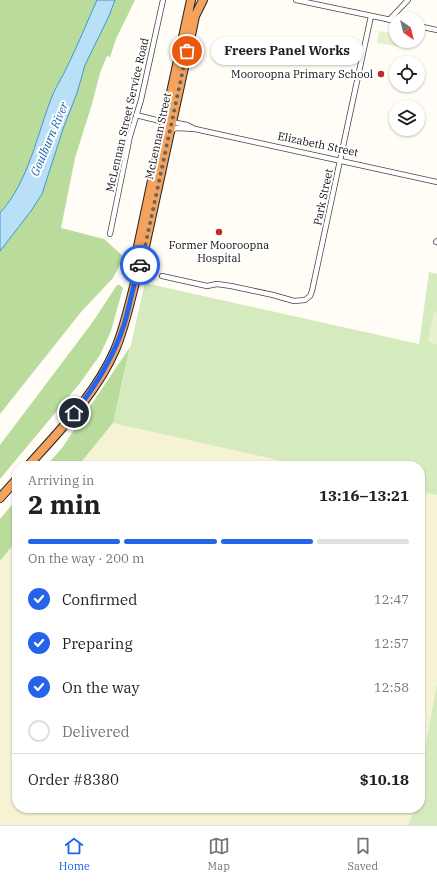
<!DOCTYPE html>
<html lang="en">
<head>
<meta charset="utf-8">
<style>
  body { margin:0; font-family:"IBM Plex Serif",serif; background:#f6f6f6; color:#202124; height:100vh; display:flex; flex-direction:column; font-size:15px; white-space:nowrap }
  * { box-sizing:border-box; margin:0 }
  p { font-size:13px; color:#757577 }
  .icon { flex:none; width:22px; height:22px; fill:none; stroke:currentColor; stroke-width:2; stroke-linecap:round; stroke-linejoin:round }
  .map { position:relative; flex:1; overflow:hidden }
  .drawer { position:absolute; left:12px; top:461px; width:413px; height:352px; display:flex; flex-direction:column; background:#fff; border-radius:16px; box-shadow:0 1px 3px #0004 }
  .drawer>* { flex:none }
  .needle { width:26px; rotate:145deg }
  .tools { position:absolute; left:389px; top:12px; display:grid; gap:8px }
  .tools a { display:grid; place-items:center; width:36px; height:36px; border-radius:50%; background:#fff; box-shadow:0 1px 3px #0004; font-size:20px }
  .pin { position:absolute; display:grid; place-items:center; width:34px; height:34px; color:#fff; margin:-17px; border:2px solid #fff; border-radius:50%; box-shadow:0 1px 4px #0007 }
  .courier { position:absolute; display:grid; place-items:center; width:40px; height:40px; margin:-20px; border:3px solid #2563eb; border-radius:50%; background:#fff; color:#222; box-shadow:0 1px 5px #0007 }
  .bubble { position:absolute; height:28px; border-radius:14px; background:#fff; box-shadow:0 1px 3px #0004; font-size:13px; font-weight:800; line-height:28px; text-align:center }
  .summary em { font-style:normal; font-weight:800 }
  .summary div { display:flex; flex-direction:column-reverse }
  .summary { display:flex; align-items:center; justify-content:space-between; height:68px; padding:0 16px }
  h1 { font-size:26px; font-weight:800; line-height:30px }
  .bar { display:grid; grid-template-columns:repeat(4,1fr); gap:6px 4px; align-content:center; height:48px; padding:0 16px }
  .bar i { height:5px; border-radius:3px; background:#e0e0e0 }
  .bar .selected { background:#2563eb }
  .bar p { grid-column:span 4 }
  .line { display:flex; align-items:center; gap:10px; padding:0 16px; border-top:1px solid #e0e0e0 }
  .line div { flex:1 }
  ol { padding:0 16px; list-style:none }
  li { display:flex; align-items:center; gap:12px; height:44px }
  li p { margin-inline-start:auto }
  li .icon { padding:4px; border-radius:50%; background:#2563eb; color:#fff; stroke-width:4 }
  li:last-child { color:#757577 }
  li i { width:22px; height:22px; border:2px solid #e0e0e0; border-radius:50% }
  .dock { display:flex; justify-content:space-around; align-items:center; height:56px; border-top:1px solid #e0e0e0; background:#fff; font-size:11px; color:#757577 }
  .dock a { display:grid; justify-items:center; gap:2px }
  .dock .selected { color:#2563eb }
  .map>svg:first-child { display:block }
  .farmland { fill:#f6f3d4 }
  .green { fill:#d5ebbd }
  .forest { fill:#b9dc9c }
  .pitch { fill:#e6f2cf }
  .water { fill:#b9e0f7; stroke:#3f96cf }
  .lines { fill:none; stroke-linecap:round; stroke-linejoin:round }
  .street-casing { stroke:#444; stroke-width:6 }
  .highway-casing { stroke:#222; stroke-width:10 }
  .street { stroke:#fff; stroke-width:4.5 }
  .highway { stroke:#f5a25d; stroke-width:8 }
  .done { stroke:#646461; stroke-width:4; stroke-dasharray:0 7.2 }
  .route { stroke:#2563eb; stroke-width:5 }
  .poi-dot { fill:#c4262e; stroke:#fff; stroke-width:1.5 }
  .labels { text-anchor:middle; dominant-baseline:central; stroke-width:4; stroke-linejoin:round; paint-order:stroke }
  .poi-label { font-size:11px; fill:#111; stroke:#fff; text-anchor:end }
  .street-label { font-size:11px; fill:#111; stroke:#fff }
  .water-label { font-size:12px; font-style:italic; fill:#1768a6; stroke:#fff }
</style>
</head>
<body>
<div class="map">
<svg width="437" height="825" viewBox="0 0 437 825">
  <rect width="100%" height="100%" fill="#fffdf5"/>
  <path class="farmland" d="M113,423L304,466H78Z
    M420,492L437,495V683L420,775Z
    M17,540V808H414L412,816L408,825H0V561Z"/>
  <path class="green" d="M429,272L437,274V495L420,492V466H304L113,423L145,283L419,344Z
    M437,683V825H408L412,816L414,808H420V775Z"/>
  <path class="forest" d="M0,0H97C87,22 78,45 67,67C63,76 57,85 53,94C37,134 29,181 0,213Z
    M115,0H135L116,39L110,57L107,56L100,73L92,104L75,158L61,228L104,239L124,257L113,278L81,312L0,414V251L31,211L42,194L63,129L77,93L85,65L109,16Z
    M117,285H120L123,288L111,331L100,355L80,383L0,479V445L92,323Z
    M130,347L113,423L78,466H46L62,448Z
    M17,499V540L0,561V519Z"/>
  <path class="pitch" d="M379,31L396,34V41H403L402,47L377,43Z
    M434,312L437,313V344L428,342Z"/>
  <path class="water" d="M97,0H115L109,16L85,65L77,93L63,129L42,194L31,211L0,251V213C29,181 37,134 53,94C57,85 63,76 67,67C78,45 87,22 97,0Z"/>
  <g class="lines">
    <defs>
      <path id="street" d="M296,0L396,21
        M389,20L408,0
        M418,26L437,30
        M136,115L164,122
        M172,122L187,125L193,128
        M171,131L176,128L195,129L437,182
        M110,234L130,136L141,100L163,0
        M436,242L437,241
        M162,276L207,286L217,284L231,286L273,295L294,301L305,300L310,296L312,291L371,16"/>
      <path id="highway" d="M136,269V256L151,185L191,0
        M28,466C60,430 96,394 115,350C128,320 132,287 143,256L193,26L195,16L203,0
        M0,498L17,479"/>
    </defs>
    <use href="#street" class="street-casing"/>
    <use href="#highway" class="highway-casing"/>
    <use href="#street" class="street"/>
    <use href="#highway" class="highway"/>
  </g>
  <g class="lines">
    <path class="done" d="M140,265L143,256L187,51"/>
    <path class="route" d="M74,413C96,386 113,358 124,325C130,305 133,284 140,265"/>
  </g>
  <g class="poi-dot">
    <circle cx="381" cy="74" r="4"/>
    <circle cx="219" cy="232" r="4"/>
  </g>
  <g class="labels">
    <g class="poi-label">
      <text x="373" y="74">Mooroopna Primary School</text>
      <text x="219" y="245" text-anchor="middle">Former Mooroopna<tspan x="219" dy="13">Hospital</tspan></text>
    </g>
    <g class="street-label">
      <text transform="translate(127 115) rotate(-77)">McLennan Street Service Road</text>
      <text transform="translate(158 136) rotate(-78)">McLennan Street</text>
      <text transform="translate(318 144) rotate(12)">Elizabeth Street</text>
      <text transform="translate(323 197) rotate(-78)">Park Street</text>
    </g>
    <g class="water-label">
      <text transform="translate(49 139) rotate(-67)">Goulburn River</text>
    </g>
  </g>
</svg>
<div class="tools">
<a><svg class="needle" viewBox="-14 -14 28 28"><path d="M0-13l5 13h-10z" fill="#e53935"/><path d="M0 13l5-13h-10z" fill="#757577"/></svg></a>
<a><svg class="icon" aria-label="locate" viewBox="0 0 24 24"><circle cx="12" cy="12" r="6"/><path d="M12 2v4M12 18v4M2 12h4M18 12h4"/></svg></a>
<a><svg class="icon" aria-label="layers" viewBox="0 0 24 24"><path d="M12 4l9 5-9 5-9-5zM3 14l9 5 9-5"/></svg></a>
</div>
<div class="pin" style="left:187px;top:51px;background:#ea580c"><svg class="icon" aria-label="bag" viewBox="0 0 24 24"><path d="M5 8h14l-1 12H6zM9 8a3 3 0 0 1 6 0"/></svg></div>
<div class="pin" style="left:74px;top:413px;background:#1f2937"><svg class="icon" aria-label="home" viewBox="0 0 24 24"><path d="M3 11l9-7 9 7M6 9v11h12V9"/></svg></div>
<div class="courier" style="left:140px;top:265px"><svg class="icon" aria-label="car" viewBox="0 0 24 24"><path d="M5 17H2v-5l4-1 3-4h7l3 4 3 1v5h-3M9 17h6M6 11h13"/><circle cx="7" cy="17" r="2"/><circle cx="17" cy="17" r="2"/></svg></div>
<div class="bubble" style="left:211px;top:37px;width:152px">Freers Panel Works</div>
<section class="drawer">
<div class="summary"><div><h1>2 min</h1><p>Arriving in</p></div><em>13:16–13:21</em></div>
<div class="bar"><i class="selected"></i><i class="selected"></i><i class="selected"></i><i></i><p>On the way · 200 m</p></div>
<ol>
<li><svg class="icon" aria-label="check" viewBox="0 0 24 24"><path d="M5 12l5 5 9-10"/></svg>Confirmed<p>12:47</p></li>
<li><svg class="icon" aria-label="check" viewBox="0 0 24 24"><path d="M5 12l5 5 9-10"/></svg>Preparing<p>12:57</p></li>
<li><svg class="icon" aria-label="check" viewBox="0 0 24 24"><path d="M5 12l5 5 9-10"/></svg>On the way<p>12:58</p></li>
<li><i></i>Delivered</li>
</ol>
<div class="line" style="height:52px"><div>Order #8380</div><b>$10.18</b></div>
</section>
</div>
<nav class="dock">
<a class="selected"><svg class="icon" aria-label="home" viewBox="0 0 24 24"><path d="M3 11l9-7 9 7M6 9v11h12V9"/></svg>Home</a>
<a><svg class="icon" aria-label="map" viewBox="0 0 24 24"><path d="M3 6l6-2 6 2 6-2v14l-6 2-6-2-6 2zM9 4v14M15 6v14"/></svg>Map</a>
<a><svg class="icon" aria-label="saved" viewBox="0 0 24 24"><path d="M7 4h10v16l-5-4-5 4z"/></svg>Saved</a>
</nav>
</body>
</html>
